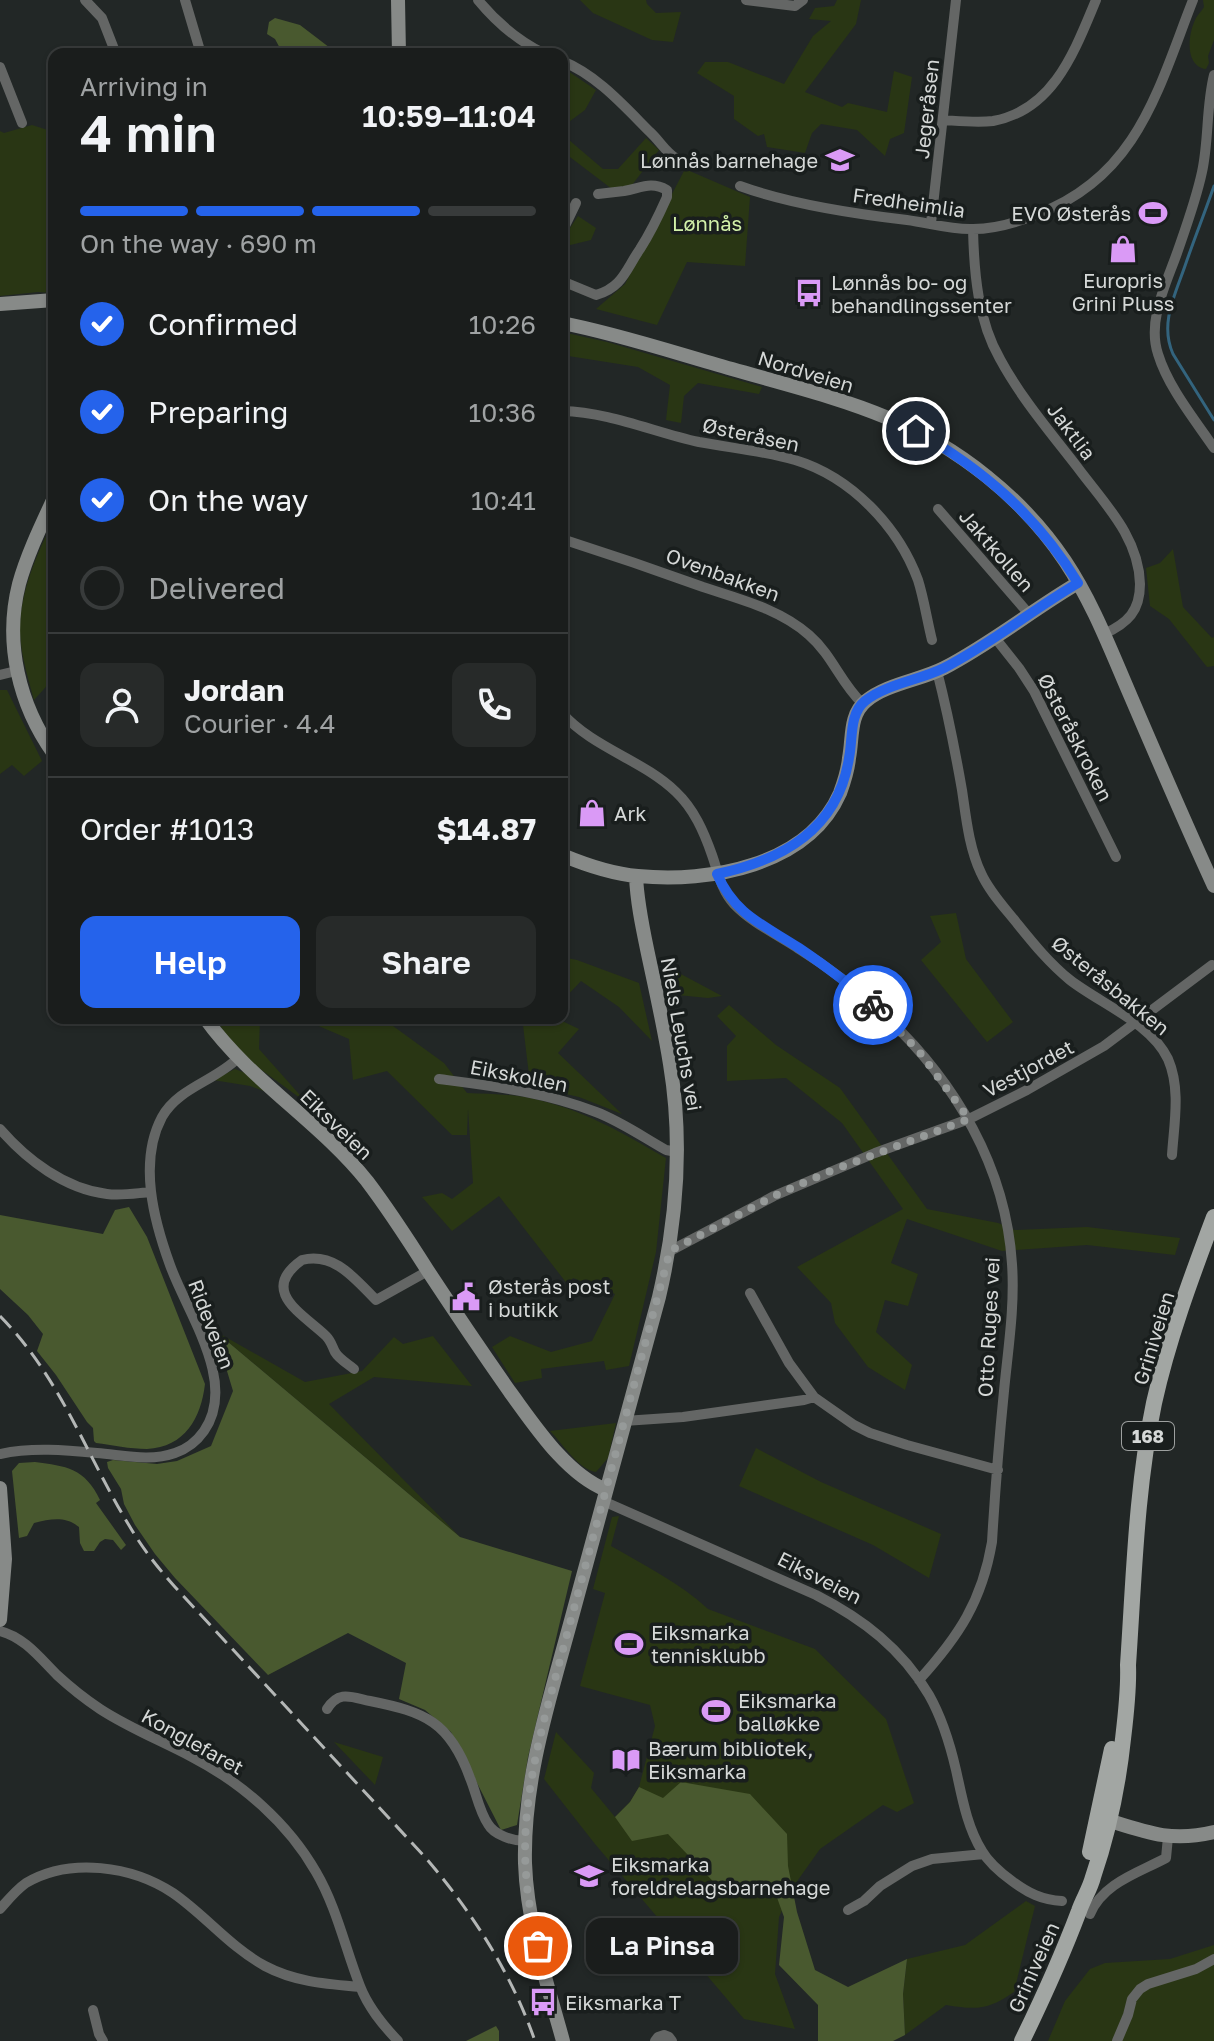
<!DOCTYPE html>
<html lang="en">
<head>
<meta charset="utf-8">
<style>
  body { margin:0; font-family:"Golos Text",sans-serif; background:#272a29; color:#f1f3f6; height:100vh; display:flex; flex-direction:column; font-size:30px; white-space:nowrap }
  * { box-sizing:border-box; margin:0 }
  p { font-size:26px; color:#9fa2a3 }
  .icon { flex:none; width:44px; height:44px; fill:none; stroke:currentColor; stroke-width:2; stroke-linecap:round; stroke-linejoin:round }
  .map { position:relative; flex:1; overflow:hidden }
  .details { position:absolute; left:48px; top:48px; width:520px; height:976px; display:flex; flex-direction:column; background:#1a1d1c; border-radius:16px; box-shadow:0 2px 6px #0004,0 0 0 2px #383b3b }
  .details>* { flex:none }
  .pin { position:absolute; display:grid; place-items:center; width:68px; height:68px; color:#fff; margin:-34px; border:4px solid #fff; border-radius:50%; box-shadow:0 2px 8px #0007 }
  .courier { position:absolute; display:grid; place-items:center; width:80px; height:80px; margin:-40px; border:6px solid #2563eb; border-radius:50%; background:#fff; color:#222; box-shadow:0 2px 10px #0007 }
  .bubble { position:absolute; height:56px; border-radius:16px; background:#1a1d1c; box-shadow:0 2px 6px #0004,0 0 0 2px #383b3b; font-size:26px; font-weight:600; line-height:56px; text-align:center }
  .head em { font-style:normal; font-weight:600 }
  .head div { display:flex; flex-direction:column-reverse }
  .head { display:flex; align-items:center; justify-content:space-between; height:136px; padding:0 32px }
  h1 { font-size:52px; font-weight:600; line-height:60px }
  .bar { display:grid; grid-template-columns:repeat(4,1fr); gap:12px 8px; align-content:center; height:96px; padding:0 32px }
  .bar i { height:10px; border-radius:6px; background:#383b3b }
  .bar .current { background:#2563eb }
  .bar p { grid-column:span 4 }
  .line { display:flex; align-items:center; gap:20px; padding:0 32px; border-top:2px solid #383b3b }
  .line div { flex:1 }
  .round { display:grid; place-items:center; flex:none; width:84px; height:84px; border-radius:16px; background:#272a29 }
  ol { padding:0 32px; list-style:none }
  li { display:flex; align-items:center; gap:24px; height:88px }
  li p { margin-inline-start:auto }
  li .icon { padding:8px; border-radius:50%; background:#2563eb; color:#fff; stroke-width:4 }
  li:last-child { color:#9fa2a3 }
  li i { width:44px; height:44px; border:4px solid #383b3b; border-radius:50% }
  .button { display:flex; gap:16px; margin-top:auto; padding:16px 32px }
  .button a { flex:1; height:92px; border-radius:16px; background:#2563eb; color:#fff; font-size:32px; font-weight:600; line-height:92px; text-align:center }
  .button a+a { background:#272a29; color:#f1f3f6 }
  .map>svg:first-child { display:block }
  .green { fill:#293614 }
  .forest { fill:#49592f }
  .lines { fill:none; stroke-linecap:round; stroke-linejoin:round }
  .stream { stroke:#33647e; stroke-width:3 }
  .street { stroke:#646665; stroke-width:10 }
  .secondary { stroke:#878a88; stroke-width:14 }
  .primary { stroke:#a2a6a3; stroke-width:16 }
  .rail { stroke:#b4b7b6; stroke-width:3; stroke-dasharray:16 8; stroke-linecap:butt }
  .done { stroke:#969a99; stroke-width:8; stroke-dasharray:0 14.4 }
  .route { stroke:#2563eb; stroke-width:10 }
  .labels { text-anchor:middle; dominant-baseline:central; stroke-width:7; stroke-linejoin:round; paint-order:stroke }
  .shield { fill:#191e1d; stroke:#9da09f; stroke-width:2 }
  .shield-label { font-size:18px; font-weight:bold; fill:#d5d8d7 }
  .street-label { font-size:20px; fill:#d5d8d7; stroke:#191e1d }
  .poi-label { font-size:20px; fill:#d5d8d7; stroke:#191e1d; text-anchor:start }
  .park-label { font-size:20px; fill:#d2f0a9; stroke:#191e1d }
</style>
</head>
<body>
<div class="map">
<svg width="1214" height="2041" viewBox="0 0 1214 2041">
  <rect width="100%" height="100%" fill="#222726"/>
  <path class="green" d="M580,0H646L647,4L656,13L681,12L673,42L652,40L593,13Z
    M837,0H861L856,24L805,92L842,107L848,103L887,112L894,71L912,77L904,133L890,139L885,156L857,130L821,124L812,133L805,153L767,147L764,134L758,136L734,119V96L697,73L705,62H728L784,84L813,36L831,21L809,19L815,8L834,6Z
    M1203,0H1214V40L1208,56L1209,63L1206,69C1184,66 1188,33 1196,18C1198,14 1202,11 1204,7Z
    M562,67L596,90L585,110L562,127Z
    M32,125L54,132V293L38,292L0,296V131L4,133Z
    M562,134L603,169H618L646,138L659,150L632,185L612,189L562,151Z
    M685,169L750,197L745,266L687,262L657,325L596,309L625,284Z
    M578,216L596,228L591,240L562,247V240Z
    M562,332L607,342L762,387L759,394L698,383L684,396L681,423L666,420L670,385L638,367L562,355Z
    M54,520V678L34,700C28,678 21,655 20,633C19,594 37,553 54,520Z
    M1173,549L1183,607L1212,638L1214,637V666L1207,667L1169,619L1150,606L1146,568L1160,563Z
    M0,690H7L42,761L24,776L12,765L0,774Z
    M956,913L966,959L1013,1022L987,1042L921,960L941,942L930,916Z
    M562,957L577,960L639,983L652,1041L619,1007L581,981L563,1000L562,1004Z
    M664,965L722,996L708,998L667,994Z
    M729,1005L776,1045L840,1088L927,1209L998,1223L1015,1230L1087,1227L1180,1238L1175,1255L1087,1245L1002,1251L907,1219L891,1263L918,1274L908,1306L885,1300L876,1332L912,1365L905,1390L868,1367L835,1323L831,1303L797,1267L903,1209L842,1123L786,1078L727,1081V1046L736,1036L717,1016Z
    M215,1018H260L259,1049L307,1103L252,1063L234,1046Z
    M300,1018H382L444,1063L467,1093C488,1094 510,1094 530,1098C582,1109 621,1132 666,1158L656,1252L629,1366L606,1370L604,1361L541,1369L542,1378L515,1383L492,1347L510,1336L551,1352L592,1341L615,1294L573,1278L568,1285L499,1196L452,1231L422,1197L442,1193L452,1199L473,1183L468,1109L467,1135H452L387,1071L353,1080L349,1039Z
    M517,1018H560V1020L579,1029L558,1053L622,1114L579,1097L548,1090L549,1081L529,1075L523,1025Z
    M235,1069L248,1074L269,1093L250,1086L213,1080Z
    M215,1331L305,1382L362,1371L394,1337L403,1344L433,1336L472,1386L374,1377L329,1404L460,1537Z
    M616,1423L608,1458L596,1472C578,1469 563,1444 550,1431Z
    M756,1448L821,1482L941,1534L929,1578L873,1545L739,1486Z
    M619,1516L611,1546C644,1565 680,1583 708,1609L815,1649L886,1719L914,1803L897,1812L883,1805L820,1849L793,1887L779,1917L775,1974L795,2029L744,2019L595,1844L544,1779L556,1732L594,1773L591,1788L615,1817L630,1802L639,1787L655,1726L650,1705L580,1686L605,1593L593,1589L612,1517Z
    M334,1742L383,1757L375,1785Z
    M1026,1901L1035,1906L1014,1992C988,2010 977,2010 946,2005L905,2035L903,1994L907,1959L965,1945Z
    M1214,1945V2041H1048L1065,2001L1090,1969L1105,1963L1170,1959Z"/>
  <path class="forest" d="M275,18L300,25L338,54H283L275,39L267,34L269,22Z
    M129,1207L147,1237L205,1384C201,1418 185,1447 147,1449C130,1449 112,1445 96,1443L94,1441L93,1428L87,1422L56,1375L37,1351L43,1334L28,1315L0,1289V1215L103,1234L115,1210Z
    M215,1331L460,1537L572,1571L528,1757L517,1825L501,1830L451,1732L425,1710L399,1699L406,1663L348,1633L268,1675L175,1578L155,1554L135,1525L124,1504L121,1489L108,1468L107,1462L113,1460L157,1464L177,1461L211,1446L233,1391Z
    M35,1462C66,1466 85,1468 100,1500L96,1503L126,1545L121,1550L113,1540L105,1539L100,1542L94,1551H84L80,1543L79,1527C65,1516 51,1519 34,1523L27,1536L19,1538L12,1471L19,1463Z
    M681,1782L750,1794L787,1834L788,1866L797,1912L815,1970L848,1987L907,1959L903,1994L905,2035L893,2041H818V2005L779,1965L784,1917L775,1892L752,1896L726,1895L668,1834L632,1841L615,1817L630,1802L639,1787L663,1798Z
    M496,2026L499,2031V2041H466Z"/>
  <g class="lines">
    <path class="stream" d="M1214,186C1205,212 1195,237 1186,263C1176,293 1159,323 1173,354L1214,420"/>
    <path class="street" d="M85,0L102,18L116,54
      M185,0L201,54
      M478,0C497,23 518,41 545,54
      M746,0L795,6L803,0
      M399,53L414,54
      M562,61C597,75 624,106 650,132C660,141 665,152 677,159
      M0,67L22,123
      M1214,75C1206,107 1209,140 1202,172C1196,200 1186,227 1177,253C1166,284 1147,321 1158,354C1168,387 1195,420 1214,448
      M943,120C959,121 977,123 993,121C1054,110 1075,50 1096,0
      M740,186C789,204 855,214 907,220C929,223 952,230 973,229C995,229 1018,222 1038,214C1138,176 1158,89 1193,0
      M931,223L956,0
      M973,229C974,273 978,321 1000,359C1021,398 1051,433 1078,468C1104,503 1139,537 1140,584C1140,611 1128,623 1104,634
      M562,232L576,203
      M562,281L596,295C623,287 626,269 640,249C651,232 659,215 667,197V190C651,181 641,188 624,191C615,192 606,193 598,194
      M562,411C610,412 653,432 699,442C731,448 764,451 795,460C851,477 898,526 918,580C924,599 927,620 932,640
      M938,509L1029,614
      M562,539C609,554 656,570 703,587C739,599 780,609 809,635C833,656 840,682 862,703
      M996,639L1019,668L1034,691L1116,857
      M937,671C947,710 955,750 962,790C966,817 969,848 981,873C989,891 1004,907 1016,922C1033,943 1049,963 1070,980C1101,1004 1151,1023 1168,1059C1181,1089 1174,1124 1172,1155
      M0,675L16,671
      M562,713C593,748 643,760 676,792C694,809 704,832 712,855C718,872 721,890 734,904C752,923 778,935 799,949C830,968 859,991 885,1016C955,1081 1006,1167 1012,1264C1015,1306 1008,1349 1004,1391C999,1441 995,1492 992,1542C982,1601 959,1636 919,1680
      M439,1079C492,1086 545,1092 596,1112C620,1121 643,1137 666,1150L677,1152
      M0,1129C27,1160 65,1189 107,1194C122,1196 137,1193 151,1192
      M670,1251L774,1196L875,1153L969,1119L1027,1090L1104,1046L1212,965
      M750,1293L789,1363L814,1397
      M354,1369C348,1364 339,1359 335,1352C332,1346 331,1341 326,1336C303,1314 258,1291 302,1260C335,1252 355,1279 376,1300L428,1271
      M624,1421L683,1417L804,1400L814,1397L854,1425L870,1433L907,1445L998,1470
      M0,1454C31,1447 66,1450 97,1453C123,1455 150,1462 175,1453C187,1449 197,1441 204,1431C238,1382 187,1313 170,1265C154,1221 138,1162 162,1117C178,1088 215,1081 238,1058
      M603,1501L816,1595C863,1619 902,1649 929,1695C942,1718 950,1744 956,1770C962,1797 967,1827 982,1851C989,1863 1001,1873 1012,1881C1028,1893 1042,1900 1062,1901
      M0,1631C24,1637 40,1658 57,1675C70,1687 85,1699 100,1709C129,1728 162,1741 192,1757C242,1783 288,1823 316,1872C337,1908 345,1948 360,1986C368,2007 382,2024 398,2041
      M327,1709C339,1690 351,1697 370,1701C425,1712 450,1722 470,1778C476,1792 479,1811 488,1824C494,1835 513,1841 525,1841
      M0,1909C8,1900 16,1890 26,1883C70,1857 132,1866 173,1893C205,1915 230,1947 265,1966C295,1982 327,1984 360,1987
      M848,1910L864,1901L880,1886L912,1866L932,1859L984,1854
      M1090,1914C1103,1883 1138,1873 1166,1858L1168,1837
      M93,2010L99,2034L103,2041
      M655,2041L658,2037L664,2035L669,2037L672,2041
      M1117,2041L1128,2015L1132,1999L1140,1989L1148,1984L1196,1969L1214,1959"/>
    <path class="secondary" d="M398,0L399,54
      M0,304L54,300
      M562,323C619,334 675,353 732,369C784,384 838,397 888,418C957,446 1023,498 1065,561C1093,603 1111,651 1131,697C1158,760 1185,823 1214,886
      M54,498C41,526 27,555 19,584C4,643 19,705 54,754
      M562,855C586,865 612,874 638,876C709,883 808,866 840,793C844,782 848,770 849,758C853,738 849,715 866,701C886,684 921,680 944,668C992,643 1032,610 1078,583
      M205,1018C250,1081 319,1121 367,1181C389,1210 409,1241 428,1271C455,1312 482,1352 510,1392C535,1426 566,1474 606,1490
      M0,1488L5,1559L0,1620
      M1101,1818C1143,1831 1169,1843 1214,1832
      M563,2041C547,1983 527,1923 525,1863C523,1777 551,1695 573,1613C602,1508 630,1402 659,1297C677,1220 683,1142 670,1064C664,1026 655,987 647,949C642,925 637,901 636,876"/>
    <path class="primary" d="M1090,1852L1112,1749
      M1022,2041C1043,1998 1062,1956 1079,1911C1083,1899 1090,1889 1093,1877C1108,1833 1118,1786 1123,1739C1126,1714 1129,1690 1128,1665C1134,1578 1136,1489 1154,1403C1168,1340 1191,1278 1214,1217"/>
    <path class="rail" d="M0,1316C61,1378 86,1455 130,1527C143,1549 158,1568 175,1587L425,1857C472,1912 511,1972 535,2041"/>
  </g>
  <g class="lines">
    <path class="done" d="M538,1946C533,1922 527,1897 526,1873C522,1821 532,1770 544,1720L670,1251L774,1196L828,1172L969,1119L918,1050L873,1005"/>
    <path class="route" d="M873,1005C850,984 824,965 799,948C764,925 735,915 717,874C783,860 838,829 849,758C853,739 849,714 865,701C886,684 920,680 944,668C992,643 1032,610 1078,583C1037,516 984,470 916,431"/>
  </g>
  <defs>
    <symbol id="school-bare" viewBox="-9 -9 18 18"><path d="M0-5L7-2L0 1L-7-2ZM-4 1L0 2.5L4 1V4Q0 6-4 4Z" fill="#da9af6" stroke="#191e1d" stroke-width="2.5" paint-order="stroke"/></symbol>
    <symbol id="stadium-bare" viewBox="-9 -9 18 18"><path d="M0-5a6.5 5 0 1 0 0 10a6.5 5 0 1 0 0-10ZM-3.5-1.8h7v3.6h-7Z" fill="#da9af6" stroke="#191e1d" stroke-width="2.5" paint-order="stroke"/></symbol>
    <symbol id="shop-bare" viewBox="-9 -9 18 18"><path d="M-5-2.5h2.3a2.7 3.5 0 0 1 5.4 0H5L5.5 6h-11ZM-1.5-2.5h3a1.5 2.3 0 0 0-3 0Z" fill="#da9af6" stroke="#191e1d" stroke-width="2.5" paint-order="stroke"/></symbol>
    <symbol id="bus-bare" viewBox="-9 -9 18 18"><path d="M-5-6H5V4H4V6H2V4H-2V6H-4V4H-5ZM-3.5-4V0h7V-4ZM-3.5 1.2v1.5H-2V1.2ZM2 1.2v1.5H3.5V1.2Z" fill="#da9af6" stroke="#191e1d" stroke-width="2.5" paint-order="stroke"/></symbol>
    <symbol id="civic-bare" viewBox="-9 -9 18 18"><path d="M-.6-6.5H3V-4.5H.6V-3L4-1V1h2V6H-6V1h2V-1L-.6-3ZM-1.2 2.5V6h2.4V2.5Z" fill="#da9af6" stroke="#191e1d" stroke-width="2.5" paint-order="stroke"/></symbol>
    <symbol id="library-bare" viewBox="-9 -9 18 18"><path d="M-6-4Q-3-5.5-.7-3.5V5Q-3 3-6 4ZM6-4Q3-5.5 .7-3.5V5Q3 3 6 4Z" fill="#da9af6" stroke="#191e1d" stroke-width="2.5" paint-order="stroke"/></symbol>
  </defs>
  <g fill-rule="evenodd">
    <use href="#school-bare" x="820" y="140" width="40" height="40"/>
    <use href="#stadium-bare" x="1133" y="193" width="40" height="40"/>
    <use href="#shop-bare" x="1103" y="229" width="40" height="40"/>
    <use href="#bus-bare" x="789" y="273" width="40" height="40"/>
    <use href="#shop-bare" x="572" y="793" width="40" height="40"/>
    <use href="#civic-bare" x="446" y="1277" width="40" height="40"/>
    <use href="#stadium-bare" x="609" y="1624" width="40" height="40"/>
    <use href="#stadium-bare" x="696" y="1691" width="40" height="40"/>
    <use href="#library-bare" x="606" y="1740" width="40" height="40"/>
    <use href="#school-bare" x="569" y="1856" width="40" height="40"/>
    <use href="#bus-bare" x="523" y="1982" width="40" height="40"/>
  </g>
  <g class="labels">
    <rect class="shield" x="1122" y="1422" width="52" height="28" rx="6"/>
    <g class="shield-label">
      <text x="1148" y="1436">168</text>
    </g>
    <g class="street-label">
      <text transform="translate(926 109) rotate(-84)">Jegeråsen</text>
      <text transform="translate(909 202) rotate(8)">Fredheimlia</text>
      <text transform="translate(806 371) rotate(17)">Nordveien</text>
      <text transform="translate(1072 431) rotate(53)">Jaktlia</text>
      <text transform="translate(751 434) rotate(12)">Østeråsen</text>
      <text transform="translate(997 550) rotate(49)">Jaktkollen</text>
      <text transform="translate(723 574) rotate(20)">Ovenbakken</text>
      <text transform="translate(1076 737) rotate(63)">Østeråskroken</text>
      <text transform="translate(1111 985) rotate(39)">Østeråsbakken</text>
      <text transform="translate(682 1034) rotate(80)">Niels Leuchs vei</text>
      <text transform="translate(1028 1068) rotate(-28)">Vestjordet</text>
      <text transform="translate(519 1075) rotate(11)">Eikskollen</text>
      <text transform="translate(337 1124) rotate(44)">Eiksveien</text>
      <text transform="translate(212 1324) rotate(69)">Rideveien</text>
      <text transform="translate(988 1327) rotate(-87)">Otto Ruges vei</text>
      <text transform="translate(1153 1338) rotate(-73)">Griniveien</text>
      <text transform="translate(820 1577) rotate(27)">Eiksveien</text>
      <text transform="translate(193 1741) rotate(29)">Konglefaret</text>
      <text transform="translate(1033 1967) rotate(-66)">Griniveien</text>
    </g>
    <g class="poi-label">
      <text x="818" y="160" text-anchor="end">Lønnås barnehage</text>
      <text x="1131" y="213" text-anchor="end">EVO Østerås</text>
      <text x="1123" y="280" text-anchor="middle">Europris<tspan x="1123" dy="23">Grini Pluss</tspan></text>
      <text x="831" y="282">Lønnås bo- og<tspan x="831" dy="23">behandlingssenter</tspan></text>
      <text x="614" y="813">Ark</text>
      <text x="488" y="1286">Østerås post<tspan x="488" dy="23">i butikk</tspan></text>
      <text x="651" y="1632">Eiksmarka<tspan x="651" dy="23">tennisklubb</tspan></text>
      <text x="738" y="1700">Eiksmarka<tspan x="738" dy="23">balløkke</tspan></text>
      <text x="648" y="1748">Bærum bibliotek,<tspan x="648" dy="23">Eiksmarka</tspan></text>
      <text x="611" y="1864">Eiksmarka<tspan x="611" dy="23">foreldrelagsbarnehage</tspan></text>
      <text x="565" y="2002">Eiksmarka T</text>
    </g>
    <g class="park-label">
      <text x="707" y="223">Lønnås</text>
    </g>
  </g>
</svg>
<div class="pin" style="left:538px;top:1946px;background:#ea580c"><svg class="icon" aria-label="bag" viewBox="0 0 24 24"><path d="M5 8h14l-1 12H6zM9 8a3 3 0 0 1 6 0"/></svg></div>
<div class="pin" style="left:916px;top:431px;background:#1f2937"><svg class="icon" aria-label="home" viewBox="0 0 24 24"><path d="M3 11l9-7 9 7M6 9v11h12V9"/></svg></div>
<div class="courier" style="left:873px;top:1005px"><svg class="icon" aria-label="bike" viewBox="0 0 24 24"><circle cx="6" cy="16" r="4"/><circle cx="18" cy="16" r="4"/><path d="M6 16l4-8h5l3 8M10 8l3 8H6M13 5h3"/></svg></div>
<div class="bubble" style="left:586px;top:1918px;width:152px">La Pinsa</div>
<section class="details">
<div class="head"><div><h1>4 min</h1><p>Arriving in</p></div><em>10:59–11:04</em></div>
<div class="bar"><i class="current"></i><i class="current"></i><i class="current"></i><i></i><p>On the way · 690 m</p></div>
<ol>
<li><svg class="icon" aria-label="check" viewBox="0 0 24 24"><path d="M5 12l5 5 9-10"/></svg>Confirmed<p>10:26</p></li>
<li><svg class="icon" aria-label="check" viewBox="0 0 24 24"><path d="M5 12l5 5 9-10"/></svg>Preparing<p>10:36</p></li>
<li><svg class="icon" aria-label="check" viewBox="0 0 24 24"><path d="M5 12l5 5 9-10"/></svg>On the way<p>10:41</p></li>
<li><i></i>Delivered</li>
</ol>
<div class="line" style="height:144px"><a class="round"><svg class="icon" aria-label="person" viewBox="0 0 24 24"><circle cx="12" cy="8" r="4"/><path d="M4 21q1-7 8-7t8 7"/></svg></a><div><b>Jordan</b><p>Courier · 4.4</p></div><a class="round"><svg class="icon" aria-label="phone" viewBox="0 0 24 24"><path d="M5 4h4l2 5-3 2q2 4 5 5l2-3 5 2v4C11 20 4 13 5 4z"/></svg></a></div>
<div class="line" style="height:104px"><div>Order #1013</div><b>$14.87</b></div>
<div class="button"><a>Help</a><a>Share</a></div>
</section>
</div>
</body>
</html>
